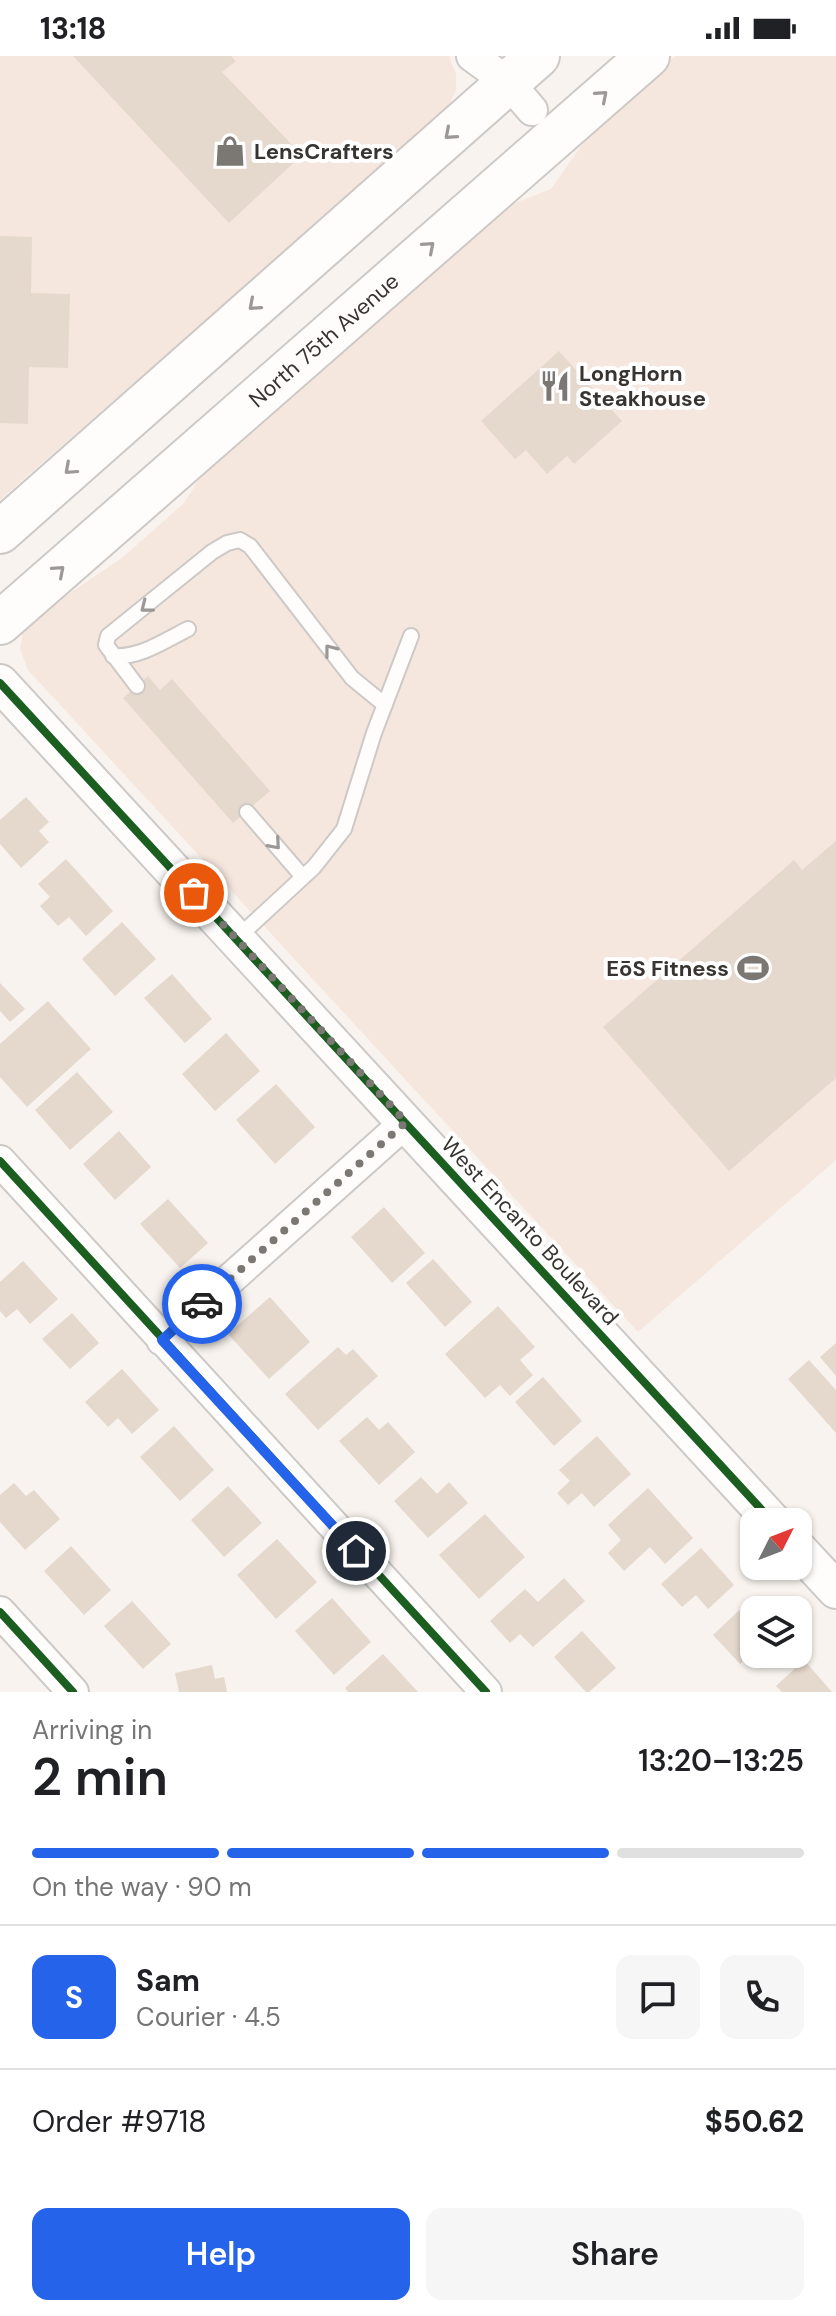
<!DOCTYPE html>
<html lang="en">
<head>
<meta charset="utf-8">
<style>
  body { margin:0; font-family:"DM Sans",sans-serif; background:#f6f6f6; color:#202124; height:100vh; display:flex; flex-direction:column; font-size:30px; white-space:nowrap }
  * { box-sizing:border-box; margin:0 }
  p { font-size:26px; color:#757577 }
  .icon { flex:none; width:44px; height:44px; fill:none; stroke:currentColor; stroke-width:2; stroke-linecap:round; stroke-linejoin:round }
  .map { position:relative; height:1636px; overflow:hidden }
  .side { display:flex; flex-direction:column; background:#fff; flex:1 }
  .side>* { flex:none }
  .needle { width:52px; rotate:48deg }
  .fabs { position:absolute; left:740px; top:1452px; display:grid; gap:16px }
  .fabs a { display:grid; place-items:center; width:72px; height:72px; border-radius:16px; background:#fff; box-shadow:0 2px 6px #0004; font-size:40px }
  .pin { position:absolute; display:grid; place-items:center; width:68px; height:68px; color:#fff; margin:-34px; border:4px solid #fff; border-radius:50%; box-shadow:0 2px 8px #0007 }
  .courier { position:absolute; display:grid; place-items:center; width:80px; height:80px; margin:-40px; border:6px solid #2563eb; border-radius:50%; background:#fff; color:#222; box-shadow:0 2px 10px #0007 }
  .summary em { font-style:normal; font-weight:600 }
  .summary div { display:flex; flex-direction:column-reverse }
  .summary { display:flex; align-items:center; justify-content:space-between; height:136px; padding:0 32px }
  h1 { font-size:52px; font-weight:600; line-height:60px }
  .bar { display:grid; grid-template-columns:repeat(4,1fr); gap:12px 8px; align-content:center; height:96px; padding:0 32px }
  .bar i { height:10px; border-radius:6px; background:#e0e0e0 }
  .bar .selected { background:#2563eb }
  .bar p { grid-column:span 4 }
  .line { display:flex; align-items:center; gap:20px; padding:0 32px; border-top:2px solid #e0e0e0 }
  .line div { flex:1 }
  .round { display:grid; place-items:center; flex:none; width:84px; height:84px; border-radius:16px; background:#f6f6f6 }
  .cta { display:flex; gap:16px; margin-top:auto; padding:16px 32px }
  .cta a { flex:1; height:92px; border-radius:16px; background:#2563eb; color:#fff; font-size:32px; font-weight:600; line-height:92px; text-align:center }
  .cta a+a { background:#f6f6f6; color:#202124 }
  .status { display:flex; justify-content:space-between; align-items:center; height:56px; padding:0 40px; background:#fff; direction:ltr }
  .status svg { height:22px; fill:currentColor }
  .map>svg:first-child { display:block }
  .commercial { fill:#f6e7de }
  .building { fill:#e5d8cd }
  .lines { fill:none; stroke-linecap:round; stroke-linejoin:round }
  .service-casing { stroke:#cdc9c6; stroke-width:18 }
  .minor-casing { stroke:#cdc9c6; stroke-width:34 }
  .tertiary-casing { stroke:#cdc9c6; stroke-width:40 }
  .secondary-casing { stroke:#cdc9c6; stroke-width:46 }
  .service { stroke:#fefdfc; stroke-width:14 }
  .minor { stroke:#fefdfc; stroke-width:30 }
  .tertiary { stroke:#fefdfc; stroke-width:36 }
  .secondary { stroke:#fefdfc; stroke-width:42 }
  .cycleway-casing { stroke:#fff; stroke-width:13 }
  .cycleway { stroke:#1b5e20; stroke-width:8 }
  .oneway { stroke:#9b9896 }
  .done { stroke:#7b7773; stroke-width:8; stroke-dasharray:0 14.4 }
  .route { stroke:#2563eb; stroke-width:10 }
  .labels { text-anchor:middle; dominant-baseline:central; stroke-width:8; stroke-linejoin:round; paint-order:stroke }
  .poi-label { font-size:22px; font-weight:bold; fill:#383431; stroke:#fff; text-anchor:start }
  .street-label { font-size:22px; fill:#383431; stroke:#fff }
</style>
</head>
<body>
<div class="status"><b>13:18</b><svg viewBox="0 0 49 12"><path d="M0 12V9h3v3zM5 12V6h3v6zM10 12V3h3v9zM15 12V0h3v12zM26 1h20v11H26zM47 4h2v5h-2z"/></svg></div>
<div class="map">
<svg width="836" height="1636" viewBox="0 0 836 1636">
  <rect width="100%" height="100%" fill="#f8f3ee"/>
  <path class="commercial" d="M0,0H449L456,18V34L448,51L0,444Z
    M675,0H836V1104L638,1276L28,614L20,593L23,576L34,566L58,545L122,502L184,447L205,413L500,153L551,133L596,69Z"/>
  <path class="building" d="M73,0H231L236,5L222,16L302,99L229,167Z
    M0,180L32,181L31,237L70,238L68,312L29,311L28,368L0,367Z
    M559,295L622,365L574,408L567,400L547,418L526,394L515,403L481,365Z
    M148,620L160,634L172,623L270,735L233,767L123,642Z
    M26,741L49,766L39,775L49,786L21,812L0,788V764Z
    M836,785V1022L729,1115L603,971L794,804L802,814Z
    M66,803L113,855L86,880L69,861L58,870L40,850L50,841L38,828Z
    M122,866L156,903L115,940L82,903Z
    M172,918L212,963L185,987L144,942Z
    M0,927L25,953L10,966L0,955Z
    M48,945L91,993L27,1051L0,1021V988Z
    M226,977L260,1015L215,1055L182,1018Z
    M77,1016L113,1056L70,1094L35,1054Z
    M276,1028L315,1071L275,1108L236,1064Z
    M119,1075L151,1111L115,1144L83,1108Z
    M168,1143L208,1187L180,1212L140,1168Z
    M384,1151L425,1197L392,1227L351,1181Z
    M433,1203L472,1246L445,1271L406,1227Z
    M23,1205L58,1243L30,1268L17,1253L6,1262L0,1255V1226Z
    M270,1241L310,1286L269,1323L228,1278Z
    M498,1250L535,1291L520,1304L533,1319L510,1340L500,1329L485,1342L445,1298Z
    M72,1257L99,1287L70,1313L42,1283Z
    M836,1287V1320L820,1301Z
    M338,1291L346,1299L353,1293L378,1320L318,1374L285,1338Z
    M809,1304L836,1334V1377L788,1323Z
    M122,1313L159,1354L132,1378L118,1362L108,1371L85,1346Z
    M543,1321L582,1365L554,1390L515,1346Z
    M367,1361L379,1374L388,1366L415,1396L379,1429L339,1385Z
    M174,1370L214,1414L180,1445L140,1401Z
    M597,1380L631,1418L594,1451L582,1437L568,1449L557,1437L570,1425L559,1414Z
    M421,1421L437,1438L449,1426L468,1447L428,1482L394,1445Z
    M14,1427L26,1440L34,1434L60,1463L25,1494L0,1466V1439Z
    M228,1430L262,1467L224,1501L191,1464Z
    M648,1432L693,1482L665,1508L650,1491L624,1515L608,1497L621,1484L608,1469Z
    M485,1458L525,1501L479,1543L439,1499Z
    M277,1483L317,1526L276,1563L237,1519Z
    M71,1490L111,1534L84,1559L44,1515Z
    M701,1492L734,1529L708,1553L696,1539L682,1551L661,1528Z
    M564,1522L585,1545L533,1591L520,1578L510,1587L490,1565L525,1533L538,1546Z
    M332,1542L371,1586L334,1619L295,1575Z
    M132,1545L171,1588L143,1613L104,1570Z
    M749,1545L758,1554H754V1598H778L762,1613L749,1599L740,1608L713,1579Z
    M582,1575L616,1612L589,1636H586L554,1601Z
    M383,1598L418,1636H348L345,1632Z
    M804,1604L832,1636H782L776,1630Z
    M212,1609L215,1623L224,1621L227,1636H179L175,1617Z"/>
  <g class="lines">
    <defs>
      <path id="service" d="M113,600C140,602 164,585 188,573
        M137,630L106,589L108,580L212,496L227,487L240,484L250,490L352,622L385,649
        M247,756L303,821
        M236,883L314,811L344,773L374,677L411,580"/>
      <path id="minor" d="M472,0L508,26L532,54
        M0,1105L486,1636
        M162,1284L406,1066
        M0,1556L73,1636"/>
      <path id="tertiary" d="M0,627L773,1466
        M798,1493L836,1534"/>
      <g id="secondary">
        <path d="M0,476L538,0"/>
        <path id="s1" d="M0,567L648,0"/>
      </g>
    </defs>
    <use href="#service" class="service-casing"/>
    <use href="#minor" class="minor-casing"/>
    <use href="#tertiary" class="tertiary-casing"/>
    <use href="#secondary" class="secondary-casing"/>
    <use href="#service" class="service"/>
    <use href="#minor" class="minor"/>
    <use href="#tertiary" class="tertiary"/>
    <use href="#secondary" class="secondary"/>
    <defs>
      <path id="cycleway" d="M0,627L773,1466
        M0,1105L486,1636
        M0,1556L73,1636"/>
    </defs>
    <use href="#cycleway" class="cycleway-casing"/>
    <use href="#cycleway" class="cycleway"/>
  </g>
  <defs><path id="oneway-chevron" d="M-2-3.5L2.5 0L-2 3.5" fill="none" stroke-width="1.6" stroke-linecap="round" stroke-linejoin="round" transform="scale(2)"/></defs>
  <g class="oneway">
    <use href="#oneway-chevron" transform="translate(602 40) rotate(-41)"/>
    <use href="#oneway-chevron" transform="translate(450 78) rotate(139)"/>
    <use href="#oneway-chevron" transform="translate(429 191) rotate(-41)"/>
    <use href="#oneway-chevron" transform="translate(254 249) rotate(139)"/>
    <use href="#oneway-chevron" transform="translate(70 413) rotate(138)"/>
    <use href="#oneway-chevron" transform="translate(59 515) rotate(-41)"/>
    <use href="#oneway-chevron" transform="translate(146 551) rotate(142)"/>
    <use href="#oneway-chevron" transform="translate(330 594) rotate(-128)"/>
    <use href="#oneway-chevron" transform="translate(275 788) rotate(49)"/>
  </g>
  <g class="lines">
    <path class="done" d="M194,837L406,1066L202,1248"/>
    <path class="route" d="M202,1248L162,1284L356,1495"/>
  </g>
  <defs>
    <symbol id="shop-bare" viewBox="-9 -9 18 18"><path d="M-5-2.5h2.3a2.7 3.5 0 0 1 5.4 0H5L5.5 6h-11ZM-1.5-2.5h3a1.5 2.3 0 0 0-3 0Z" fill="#7b7773" stroke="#fff" stroke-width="2.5" paint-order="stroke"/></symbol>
    <symbol id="restaurant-bare" viewBox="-9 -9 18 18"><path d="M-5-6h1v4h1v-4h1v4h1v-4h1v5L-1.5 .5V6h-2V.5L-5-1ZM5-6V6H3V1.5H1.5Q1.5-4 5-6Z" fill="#7b7773" stroke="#fff" stroke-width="2.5" paint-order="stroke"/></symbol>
    <symbol id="stadium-bare" viewBox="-9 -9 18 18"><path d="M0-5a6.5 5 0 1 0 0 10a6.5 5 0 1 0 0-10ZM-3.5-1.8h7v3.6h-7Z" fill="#7b7773" stroke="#fff" stroke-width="2.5" paint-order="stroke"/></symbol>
  </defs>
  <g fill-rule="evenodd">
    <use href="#shop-bare" x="208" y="73" width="44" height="44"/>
    <use href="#restaurant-bare" x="533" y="308" width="44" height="44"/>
    <use href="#stadium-bare" x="731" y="890" width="44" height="44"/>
  </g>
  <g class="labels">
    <g class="poi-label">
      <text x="254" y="95">LensCrafters</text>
      <text x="579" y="317">LongHorn<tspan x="579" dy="25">Steakhouse</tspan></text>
      <text x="729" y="912" text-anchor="end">EōS Fitness</text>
    </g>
    <g class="street-label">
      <text stroke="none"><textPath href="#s1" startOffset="430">North 75th Avenue</textPath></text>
      <text transform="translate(530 1175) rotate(47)">West Encanto Boulevard</text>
    </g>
  </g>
</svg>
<div class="fabs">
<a><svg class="needle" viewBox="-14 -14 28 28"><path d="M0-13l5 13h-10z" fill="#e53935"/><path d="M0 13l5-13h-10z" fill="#757577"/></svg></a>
<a><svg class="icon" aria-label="layers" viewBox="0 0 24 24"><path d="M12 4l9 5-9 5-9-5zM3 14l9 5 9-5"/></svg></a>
</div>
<div class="pin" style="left:194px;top:837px;background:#ea580c"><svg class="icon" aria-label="bag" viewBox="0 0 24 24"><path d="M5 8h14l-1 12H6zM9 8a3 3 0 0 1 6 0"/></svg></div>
<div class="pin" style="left:356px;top:1495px;background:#1f2937"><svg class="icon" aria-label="home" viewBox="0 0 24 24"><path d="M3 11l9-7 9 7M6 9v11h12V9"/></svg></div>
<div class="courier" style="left:202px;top:1248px"><svg class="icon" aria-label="car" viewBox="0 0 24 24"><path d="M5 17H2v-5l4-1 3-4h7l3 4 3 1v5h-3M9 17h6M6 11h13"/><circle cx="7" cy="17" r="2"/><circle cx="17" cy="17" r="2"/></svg></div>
</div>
<section class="side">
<div class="summary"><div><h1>2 min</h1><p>Arriving in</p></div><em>13:20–13:25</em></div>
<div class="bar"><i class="selected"></i><i class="selected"></i><i class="selected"></i><i></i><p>On the way · 90 m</p></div>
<div class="line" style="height:144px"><b class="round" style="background:#2563eb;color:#fff">S</b><div><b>Sam</b><p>Courier · 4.5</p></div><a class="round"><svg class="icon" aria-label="chat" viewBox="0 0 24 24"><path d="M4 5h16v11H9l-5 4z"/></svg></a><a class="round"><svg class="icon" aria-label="phone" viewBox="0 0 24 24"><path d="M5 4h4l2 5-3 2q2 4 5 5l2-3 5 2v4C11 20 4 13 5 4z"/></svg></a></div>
<div class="line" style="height:104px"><div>Order #9718</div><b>$50.62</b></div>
<div class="cta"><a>Help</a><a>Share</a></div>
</section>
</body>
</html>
